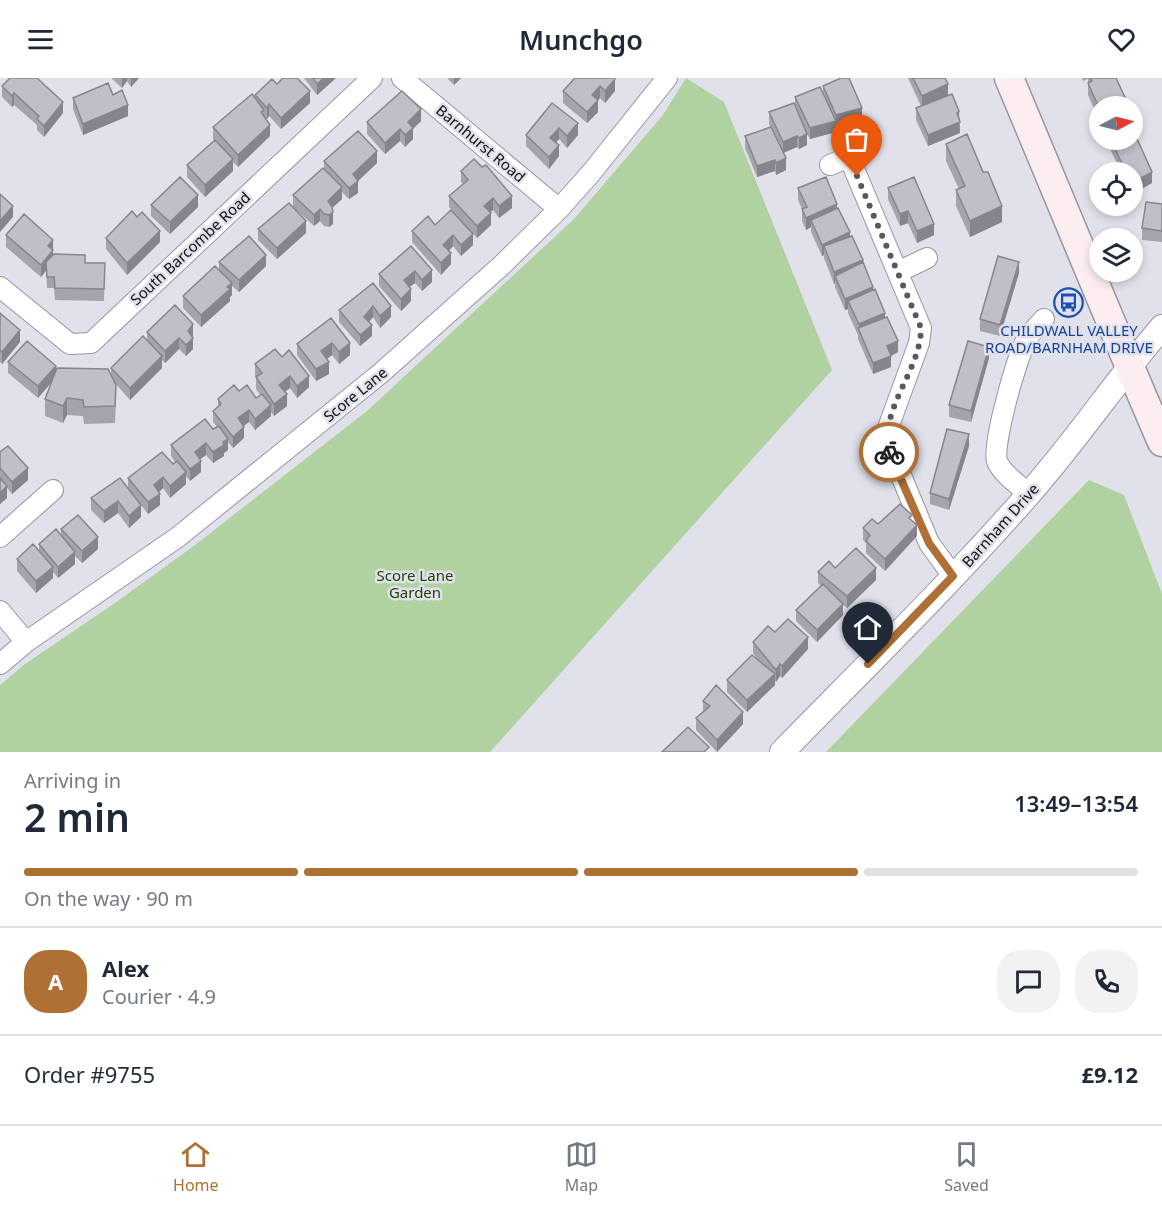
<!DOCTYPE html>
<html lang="en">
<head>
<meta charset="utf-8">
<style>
  body { margin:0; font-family:"Noto Sans",sans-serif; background:#f2f2f3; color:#1f2937; height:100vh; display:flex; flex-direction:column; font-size:22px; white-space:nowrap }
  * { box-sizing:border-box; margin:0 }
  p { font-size:20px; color:#747a83 }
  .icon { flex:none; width:33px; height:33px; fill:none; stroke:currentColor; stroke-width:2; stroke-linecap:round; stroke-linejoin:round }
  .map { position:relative; height:674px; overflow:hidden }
  .sheet { display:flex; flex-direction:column; background:#fff; flex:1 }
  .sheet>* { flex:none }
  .needle { width:39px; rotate:83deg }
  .tools { position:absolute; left:1089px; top:18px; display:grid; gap:12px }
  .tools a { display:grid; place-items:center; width:54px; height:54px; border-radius:50%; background:#fff; box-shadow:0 3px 9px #0003; font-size:30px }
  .pin { position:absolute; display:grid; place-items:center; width:51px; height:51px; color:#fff; margin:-62px -26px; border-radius:50% 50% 50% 0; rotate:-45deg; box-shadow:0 0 6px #0007 }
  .pin .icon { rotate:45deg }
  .courier { position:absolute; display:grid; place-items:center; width:60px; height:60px; margin:-30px; border:4px solid #ae7035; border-radius:50%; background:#fff; color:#222; box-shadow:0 2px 8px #0007 }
  .summary em { font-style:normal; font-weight:600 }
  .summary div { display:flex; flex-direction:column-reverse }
  .summary { display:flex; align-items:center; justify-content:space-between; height:102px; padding:0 24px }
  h1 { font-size:39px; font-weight:600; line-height:45px }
  .bar { display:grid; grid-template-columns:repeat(4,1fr); gap:9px 6px; align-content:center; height:72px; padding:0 24px }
  .bar i { height:8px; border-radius:4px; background:#e0e1e3 }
  .bar .on { background:#ae7035 }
  .bar p { grid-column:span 4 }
  .line { display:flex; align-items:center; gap:15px; padding:0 24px; border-top:2px solid #e0e1e3 }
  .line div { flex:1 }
  .round { display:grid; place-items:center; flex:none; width:63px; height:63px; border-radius:24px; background:#f2f2f3 }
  header { display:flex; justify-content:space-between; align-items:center; height:78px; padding:0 24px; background:#fff; font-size:27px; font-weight:600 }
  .dock { display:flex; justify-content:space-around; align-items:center; height:84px; border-top:2px solid #e0e1e3; background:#fff; font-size:16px; color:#747a83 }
  .dock a { display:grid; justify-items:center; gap:3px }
  .dock .on { color:#ae7035 }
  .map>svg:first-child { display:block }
  .green { fill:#b0d1a0 }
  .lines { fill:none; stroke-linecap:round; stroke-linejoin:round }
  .minor-casing { stroke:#9796a0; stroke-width:22 }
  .tertiary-casing { stroke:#9796a0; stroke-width:26 }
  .secondary-casing { stroke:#9796a0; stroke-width:31 }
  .minor { stroke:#fff; stroke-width:20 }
  .tertiary { stroke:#fff; stroke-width:24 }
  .secondary { stroke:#fceef0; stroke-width:28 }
  .wall { fill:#a5a3ac }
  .shaded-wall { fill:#86858c }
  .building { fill:#c0bec8; stroke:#86858c; stroke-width:1.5 }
  .done { stroke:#58585f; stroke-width:6; stroke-dasharray:0 10.8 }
  .route { stroke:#ae7035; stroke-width:8 }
  .labels { text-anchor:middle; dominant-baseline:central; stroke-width:5; stroke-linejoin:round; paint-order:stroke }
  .street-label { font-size:15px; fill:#0f0f13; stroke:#e1e1eb }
  .transit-label { font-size:15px; fill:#164399; stroke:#e1e1eb }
  .park-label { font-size:15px; fill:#1f4500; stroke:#e1e1eb }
</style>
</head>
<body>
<header><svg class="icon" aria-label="menu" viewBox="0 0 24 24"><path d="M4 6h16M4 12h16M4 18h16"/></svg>Munchgo<svg class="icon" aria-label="heart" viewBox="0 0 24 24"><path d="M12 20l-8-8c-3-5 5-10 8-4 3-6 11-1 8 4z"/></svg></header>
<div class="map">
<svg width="1162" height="674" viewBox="0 0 1162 674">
  <rect width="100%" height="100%" fill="#e1e1eb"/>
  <path class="green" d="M686,0L724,24L832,292L490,674H0V607L25,586L115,525L195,467L367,333L574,141L663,37Z
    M1089,402L1124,417L1162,516V674H826Z"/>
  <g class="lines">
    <defs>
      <path id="minor" d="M402,0L559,131
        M849,79L921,250L919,265L888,350V366L929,465L953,498
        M830,87L867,71
        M898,194L927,180
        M0,209L70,266L91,265L372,0
        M1029,416C1019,407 1002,396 997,383C992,366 1018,274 1028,259C1033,252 1039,247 1044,241
        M0,459L53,412
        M0,533L26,564
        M0,586L26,564L178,459L381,295L502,187L559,131L591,95L667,0"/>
      <path id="tertiary" d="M782,674C865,589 950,506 1028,417C1076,363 1115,304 1162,249"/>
      <path id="secondary" d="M1009,0C1060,121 1110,244 1162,364"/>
    </defs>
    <use href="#minor" class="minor-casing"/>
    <use href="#tertiary" class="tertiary-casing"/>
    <use href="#secondary" class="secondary-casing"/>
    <use href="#minor" class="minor"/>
    <use href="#tertiary" class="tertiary"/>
    <use href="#secondary" class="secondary"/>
  </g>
  <path class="wall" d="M111,0H139L131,9L127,3L122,10Z
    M304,0H336L317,17Z
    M447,0H461L454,7Z
    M575,0L615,13L605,25L600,20L597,22L598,34L587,45L563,25V13Z
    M908,0H945L948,18L959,42L960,55L928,68L916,42V30L921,28Z
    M1082,0H1116L1100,28V44L1088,17V1L1083,3Z
    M277,6L310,25L281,51L269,38L267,41L264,39L270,58L238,89L233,84V93L205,119L187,99V87L215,63L213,61V49L255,20V17Z
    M2,8L63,35L44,59L37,52V47L14,27L12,29L2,19Z
    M823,8L862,42L836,48V54L810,61L807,56V67L799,71L797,69L783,75L786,92L776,97L775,93L757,99L745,70V58L770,49L769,46V34L795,28V19L823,15Z
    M113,17L128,38L83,57L73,31V20Z
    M552,25L578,57L567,70L559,61L556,65L559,78L549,91L526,68V57Z
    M421,43L413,51V61L405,69L400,63L385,76L367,56V44Z
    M1111,62L1152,105L1136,114L1135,112L1132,113V94H1121L1111,73Z
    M946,66L983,94L1002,144L970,159L956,128V112L959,111L946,83Z
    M324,83L377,85L358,103V115L349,121L342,114V121L332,130L333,146L329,149L324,148L320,143L314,148L293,129V117L324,91Z
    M461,93L512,130L499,140L493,132L490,134L491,147L477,160L449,129V118L463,106L461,104Z
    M798,110L837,130L863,184L873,212L885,239L898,274L891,278V289L873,296L858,261V257L848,235V231L845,232L835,209V205L834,206L824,180V177L822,178L811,154V149L806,152L802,143V131L798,122Z
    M888,110L934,157L917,165L908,145L900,148L888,121Z
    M1162,126V164L1142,162V150Z
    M151,127L198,129L170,156L151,138Z
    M435,147L473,167L461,178L453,168L449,173L451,186L441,197L412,164V153Z
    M258,151L306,155L277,181L258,162Z
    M6,157L53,162V177L85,185H105L104,223L55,222L54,210H47L46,192L41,199L6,169Z
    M106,160L160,164L127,197L106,171Z
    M411,168L432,204L422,213L415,205L409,209L411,223L401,233L379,208V196Z
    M219,184L266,188L239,214L232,208V217L230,219V223L201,249L183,230V218L219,192Z
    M1019,195L1000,258L980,253V241Z
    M373,205L391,239L380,250L373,239L369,244L372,258L360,268L339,244V232Z
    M0,235L20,264L2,286L0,284Z
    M331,240L350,277L339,286L332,277L327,281L329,296L316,303L297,277V266Z
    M147,254L193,258L192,259L193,271L186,278L179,271L165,285L162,282V290L130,322L115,305L116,324L115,345L84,346L83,338L67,337L63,345L45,338V321L51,305L38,320L8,295V284L56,293L111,297V290L147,262Z
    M275,271L309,309L297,320L290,310L284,314L287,328L274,338L271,334V338L255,352L249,344L243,348L244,360L233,370L228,364V372L224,375V378L213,385L206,377L200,381L201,394L190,403L186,398V406L170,420L163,410L159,414L160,427L148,436L141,427V439L129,450L118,435L104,445L91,432V420L128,411V400L173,386L175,384L171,378V367L213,351L217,349L213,344V333L218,329V321L239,313L256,320L260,317L256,311V299L255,297V286Z
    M989,280L971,344L949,339V327Z
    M969,368L949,432L930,426V415Z
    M0,374L28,402L12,416L7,410V420L0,426Z
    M912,443L917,458L885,493L866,475V465L863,462V450L878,446Z
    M61,451L98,471L82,485L75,478V486L58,500L53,494V500L36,515L17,493V481L39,473V466L61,457Z
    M835,490L876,502L847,530L843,527V537L817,564L796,543V532L821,508L818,505V494Z
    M775,554L808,571L782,600L780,598L776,604L775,603V607L747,634L727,614V602L756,579L753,575V564Z
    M703,623L743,646L717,674L696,652V640L703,633Z"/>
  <path class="shaded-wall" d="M122,0H127V3L122,10Z
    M131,0H139L131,9Z
    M324,0H336L317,17V6Z
    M454,0H461L454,7Z
    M615,1V13L605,25V13Z
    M948,6V18L922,30V18Z
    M600,8V20L593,27L598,22V34L587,45V34L592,17Z
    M310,13V25L281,51V40Z
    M14,15V27L12,29V18Z
    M63,24V35L44,59V48Z
    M269,26V38L267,41V30Z
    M128,27V38L83,57V46Z
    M862,30V42L836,49V37Z
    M421,31V43L413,51V61L405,69V57L408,44Z
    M959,33L960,55L928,68V57Z
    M836,43V54L810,61V50Z
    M578,45V57L567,70V58Z
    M270,47V58L238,89V77Z
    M559,50V61L550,71V60Z
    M400,51V63L385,76V65Z
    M807,56V67L799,71V60Z
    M797,58V69L783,75V64Z
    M559,67V78L549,91V79Z
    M377,73V85L358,103V115L349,121V110L353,96Z
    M786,80V92L776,97V85Z
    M233,81V93L205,119V107Z
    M775,82V93L757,99V88Z
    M1152,94V105L1136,114V103Z
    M1135,100V112L1132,113V102Z
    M342,109V121L328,134V123Z
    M198,117V129L170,156V144Z
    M512,118V130L499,140V128Z
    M493,120V132L484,140V128Z
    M837,126V138L811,142V149L806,152V140Z
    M13,128V139L0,154V143Z
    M1002,128V144L970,159V143Z
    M320,131V143L314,148V137Z
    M908,133V145L900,148V136Z
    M333,134V146L329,149V137Z
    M491,135V147L477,160V148Z
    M306,143V155L277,181V170Z
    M934,146V157L917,165V153Z
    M160,153V164L127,197V185Z
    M850,154V166L824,168V177L822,178V167Z
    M473,156V167L461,178V167Z
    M453,157V168L443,179V167Z
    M53,162V184L41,199V187L48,168Z
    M451,175V186L441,197V185Z
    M266,177V188L239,214V202Z
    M863,182V193L835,198V205L834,206V194Z
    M1019,184V195L1000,258V247Z
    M432,192V204L422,213V202Z
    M415,193V205L404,213V202Z
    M232,205V217L230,219V223L201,249V237Z
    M873,209V220L848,223V231L845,232V221Z
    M411,211V223L401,233V221Z
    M373,228V239L364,250V239Z
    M391,228V239L380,250V238Z
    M885,235V246L859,250V246Z
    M193,246V258L188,264V253Z
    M372,247V258L360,268V257Z
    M20,252V264L2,286V274Z
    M179,260V271L165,285V273Z
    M193,260V271L186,278V267Z
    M898,263V274L889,279L891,278V289L873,296V285L887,268Z
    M332,265V277L321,285V273Z
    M350,265V277L339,286V274Z
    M989,269V280L971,344V333Z
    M162,278V290L130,322V310Z
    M329,284V296L316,303V291Z
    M56,288V299L38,320V308Z
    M290,298V310L279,318V307Z
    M309,298V309L297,320V308Z
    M287,316V328L274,338V326Z
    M67,320V337L63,345V328Z
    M271,327V338L255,352V341Z
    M249,332V344L238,352V340Z
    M244,349V360L233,370V359Z
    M969,356V368L949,432V421Z
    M228,361V372L224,375V378L213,385V374L223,364Z
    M206,365V377L195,385V374Z
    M201,383V394L190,403V391Z
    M28,390V402L12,416V404Z
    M186,394V406L170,420V408Z
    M163,399V410L154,419V407Z
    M7,408V420L0,426V415Z
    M160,416V427L148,436V424Z
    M118,423V435L104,445V433Z
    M141,427V439L129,450V438Z
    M917,447V458L885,493V481Z
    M98,459V471L82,485V473Z
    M75,474V486L58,500V489Z
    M53,489V500L36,515V503Z
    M876,490V502L847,530V518Z
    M843,526V537L817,564V552Z
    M808,559V571L782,600V588Z
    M780,586V598L776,604V592Z
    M775,596V607L747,634V622Z
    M743,634V646L717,674V662Z"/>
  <path class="building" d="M10,0H37L63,24L44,48L37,41L39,38L14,15L12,18L2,8Z
    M283,0H297L310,13L281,40L269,26L267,30L255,17L272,1L277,6Z
    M313,0H324L317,6Z
    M575,0H614L615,1L605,13L600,8L592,17L598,22L587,34L563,13Z
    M841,0H849L862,30L836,37L823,8Z
    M913,0H945L948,6L922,18Z
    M1090,0H1116L1129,28H1100V32L1088,5L1092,3Z
    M108,5L113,17L122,12L128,27L83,46L73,20Z
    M820,9L836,43L810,50L795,19Z
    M402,13L421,31L408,44L413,50L405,57L400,51L385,65L367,44Z
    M252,16L264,32L261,34L270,47L238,77L213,49Z
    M952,16L959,33L957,35L960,44L928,57L916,30Z
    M552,25L578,45L567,58L559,50L550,60L559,67L549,79L526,57Z
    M794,25L807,56L799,60L797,58L783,64L769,34Z
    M771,49L786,80L776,85L775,82L757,88L745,58Z
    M1132,52H1133L1152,94L1136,103L1135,100L1132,102V94H1126L1111,62H1132Z
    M358,53L377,73L353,96L358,103L349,110L324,83Z
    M967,56L983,94H988L1002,128L970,143L956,112L965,108L946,66Z
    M215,62L233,81L205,107L187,87Z
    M474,81L482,89L486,87L512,118L499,128L493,120L484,128L491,135L477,148L449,118L468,102L461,93Z
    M323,90L342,109L328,123L332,129L333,134L329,137L324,136L320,131L314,137L293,117Z
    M180,99L198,117L170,144L151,127Z
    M826,99L837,126L806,140L802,131L807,129L798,110Z
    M914,99L934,146L917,153L908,133L900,136L888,110Z
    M0,116L13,128L0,143Z
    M1146,124L1162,126V153L1142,150Z
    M289,125L306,143L277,170L258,151Z
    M838,130L850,154L822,167L811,142Z
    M451,132L473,156L461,167L453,157L443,167L451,175L441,185L412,153L428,138L435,147Z
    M132,133L137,139L142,134L160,153L127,185L106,160Z
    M24,136L53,162L48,168L53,172L41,187L6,157Z
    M249,158L266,177L239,202L219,184Z
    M852,158L863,182L834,194L824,168Z
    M411,168L432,192L422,202L415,193L404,202L411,211L401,221L379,196Z
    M54,176L85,177V185H105L104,211L55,210L54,199H47L46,184Z
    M998,178L1019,184L1000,247L980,241Z
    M863,184L873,209L845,221L835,198Z
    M215,188L232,205L227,209L230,211L201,237L183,218Z
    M373,205L391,228L380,238L373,228L364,239L372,247L360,257L339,232Z
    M875,211L885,235L859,246L848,223Z
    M175,227L193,246L188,253L193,260L186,267L179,260L165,273L147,254Z
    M0,235L20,252L2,274L0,272Z
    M887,239L898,263L887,268L891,278L873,285L858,250Z
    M331,240L350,265L339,274L332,265L321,273L329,284L316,291L297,266Z
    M143,258L162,278L130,310L111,290Z
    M27,263L56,288L38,308L8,284Z
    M968,263L989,269L971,333L949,327Z
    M275,271L282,279L289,272L309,298L297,308L290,298L279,307L287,316L274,326L256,299L262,295L255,286Z
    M57,290L108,291L116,307L115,328L84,329L83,322L67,320L63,328L45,321Z
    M234,307L239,313L247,307L256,320L262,316L271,327L255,341L249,332L238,340L244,349L233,359L213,333L221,326L218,321Z
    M205,341L213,351L219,348L228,361L223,364L224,367L213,374L206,365L195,374L201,383L190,391L171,367Z
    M947,351L969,356L949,421L930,415Z
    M8,368L28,390L12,404L0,390V374Z
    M162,374L173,386L177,383L186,394L170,408L163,399L154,407L160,416L148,424L128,400Z
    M0,400L7,408L0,415Z
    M120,400L141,427L129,438L118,423L104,433L91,420Z
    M900,426L912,437L909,440L917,447L885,481L866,463L870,457L863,450L872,441L878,446Z
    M78,437L98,459L82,473L61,451Z
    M56,451L75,474L58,489L39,466Z
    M33,466L53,489L36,503L17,481Z
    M856,470L876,490L847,518L818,494L829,483L835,490Z
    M823,506L843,526L817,552L796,532Z
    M788,541L808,559L782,588L780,586L776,592L753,564L768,548L775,554Z
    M752,577L775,596L747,622L727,602Z
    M716,607L743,634L717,662L696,640L710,628L703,623Z
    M688,649L709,669L704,674H662Z"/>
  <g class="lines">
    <path class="done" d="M857,98L921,250C921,293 879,330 889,374"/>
    <path class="route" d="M868,586L953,498L929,465L889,374"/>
  </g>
  <defs>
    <symbol id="bus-ring" viewBox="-11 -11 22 22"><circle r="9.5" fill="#e1e1eb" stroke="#1a4fb4" stroke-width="1.5"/><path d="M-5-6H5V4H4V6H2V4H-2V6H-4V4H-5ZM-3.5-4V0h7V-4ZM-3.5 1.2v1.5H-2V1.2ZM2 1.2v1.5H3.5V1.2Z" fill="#1a4fb4"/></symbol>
  </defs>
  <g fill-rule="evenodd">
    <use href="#bus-ring" x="1052" y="208" width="33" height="33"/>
  </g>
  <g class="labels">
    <g class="street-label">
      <text transform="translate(481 65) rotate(40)">Barnhurst Road</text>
      <text transform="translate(190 170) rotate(-43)">South Barcombe Road</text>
      <text transform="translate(355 316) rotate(-39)">Score Lane</text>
      <text transform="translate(1000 447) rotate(-48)">Barnham Drive</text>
    </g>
    <g class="transit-label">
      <text x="1069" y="252">CHILDWALL VALLEY<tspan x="1069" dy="17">ROAD/BARNHAM DRIVE</tspan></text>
    </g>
    <g class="park-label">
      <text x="415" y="497">Score Lane<tspan x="415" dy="17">Garden</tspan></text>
    </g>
  </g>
</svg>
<div class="tools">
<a><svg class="needle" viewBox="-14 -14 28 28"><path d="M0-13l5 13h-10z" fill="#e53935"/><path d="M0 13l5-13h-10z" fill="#747a83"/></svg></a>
<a><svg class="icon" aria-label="locate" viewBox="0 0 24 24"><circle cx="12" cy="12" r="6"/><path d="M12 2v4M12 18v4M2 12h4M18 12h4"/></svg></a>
<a><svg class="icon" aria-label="layers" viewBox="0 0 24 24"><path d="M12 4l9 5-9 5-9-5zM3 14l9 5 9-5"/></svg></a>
</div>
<div class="pin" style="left:857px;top:98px;background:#ea580c"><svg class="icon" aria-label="bag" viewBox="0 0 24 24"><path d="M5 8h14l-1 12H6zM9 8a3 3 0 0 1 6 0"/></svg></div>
<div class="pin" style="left:868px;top:586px;background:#1f2937"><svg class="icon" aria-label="home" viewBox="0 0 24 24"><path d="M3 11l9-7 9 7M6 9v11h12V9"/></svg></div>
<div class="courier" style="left:889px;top:374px"><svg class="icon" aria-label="bike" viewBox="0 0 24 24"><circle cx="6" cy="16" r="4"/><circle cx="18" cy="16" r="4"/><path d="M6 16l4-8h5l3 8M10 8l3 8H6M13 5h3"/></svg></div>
</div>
<section class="sheet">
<div class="summary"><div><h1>2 min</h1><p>Arriving in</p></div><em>13:49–13:54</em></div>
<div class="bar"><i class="on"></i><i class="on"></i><i class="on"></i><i></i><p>On the way · 90 m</p></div>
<div class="line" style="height:108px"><b class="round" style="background:#ae7035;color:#fff">A</b><div><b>Alex</b><p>Courier · 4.9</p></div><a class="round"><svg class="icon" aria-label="chat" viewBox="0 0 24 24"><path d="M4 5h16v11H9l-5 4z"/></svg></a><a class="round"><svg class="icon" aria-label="phone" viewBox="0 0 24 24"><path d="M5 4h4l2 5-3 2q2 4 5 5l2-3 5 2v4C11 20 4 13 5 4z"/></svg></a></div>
<div class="line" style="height:78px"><div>Order #9755</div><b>£9.12</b></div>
</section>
<nav class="dock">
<a class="on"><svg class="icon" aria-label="home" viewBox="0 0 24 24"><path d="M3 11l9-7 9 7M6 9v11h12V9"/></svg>Home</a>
<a><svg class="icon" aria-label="map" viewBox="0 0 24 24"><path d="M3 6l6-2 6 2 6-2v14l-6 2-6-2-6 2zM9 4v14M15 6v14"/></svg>Map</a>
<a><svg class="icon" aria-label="saved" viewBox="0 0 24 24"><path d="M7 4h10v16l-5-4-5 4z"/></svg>Saved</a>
</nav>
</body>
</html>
